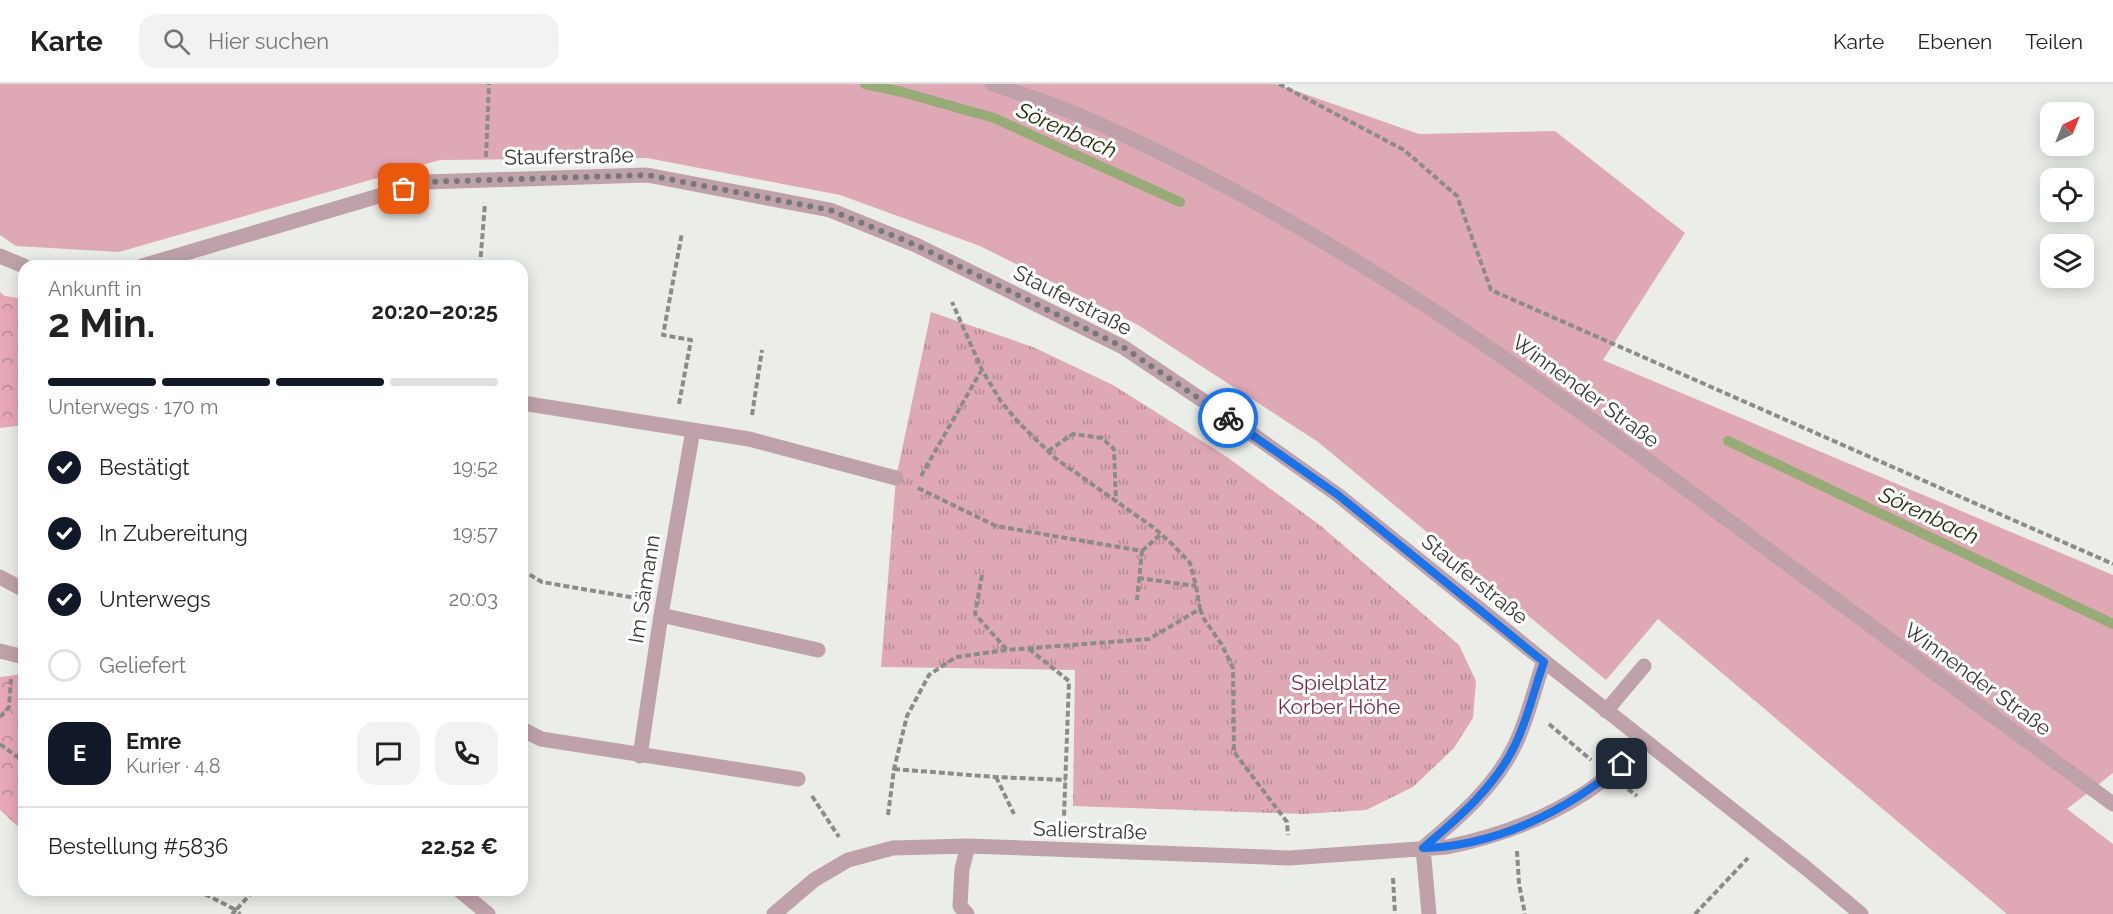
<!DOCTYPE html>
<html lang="de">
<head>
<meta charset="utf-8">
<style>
  body { margin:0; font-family:Raleway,sans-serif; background:#f2f2f2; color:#222; height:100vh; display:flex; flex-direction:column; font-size:22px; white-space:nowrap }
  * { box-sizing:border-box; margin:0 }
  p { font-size:20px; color:#767676 }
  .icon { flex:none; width:33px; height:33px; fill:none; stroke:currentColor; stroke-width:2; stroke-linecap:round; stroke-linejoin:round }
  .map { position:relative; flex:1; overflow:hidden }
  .side { position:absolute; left:18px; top:176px; width:510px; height:636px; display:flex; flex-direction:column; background:#fff; border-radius:18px; box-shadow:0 3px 15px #0003 }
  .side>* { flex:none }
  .needle { width:39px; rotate:43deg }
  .tools { position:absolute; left:2040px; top:18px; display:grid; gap:12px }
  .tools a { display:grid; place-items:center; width:54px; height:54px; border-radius:12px; background:#fff; box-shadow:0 3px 15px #0003; font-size:30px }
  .pin { position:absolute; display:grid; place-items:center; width:51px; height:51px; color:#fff; margin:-26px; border-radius:12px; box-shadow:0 3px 9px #0006 }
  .courier { position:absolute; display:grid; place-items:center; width:60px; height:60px; margin:-30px; border:4px solid #1a73e8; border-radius:50%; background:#fff; color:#222; box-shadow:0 2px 8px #0007 }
  .headline em { font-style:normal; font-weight:700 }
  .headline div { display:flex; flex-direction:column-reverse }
  .headline { display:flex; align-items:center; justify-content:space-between; height:102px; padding:0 30px }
  h1 { font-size:39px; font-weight:700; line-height:45px }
  .bar { display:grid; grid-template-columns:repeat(4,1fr); gap:9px 6px; align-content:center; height:72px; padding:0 30px }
  .bar i { height:8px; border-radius:4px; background:#e0e0e0 }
  .bar .active { background:#111827 }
  .bar p { grid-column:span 4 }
  .line { display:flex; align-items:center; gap:15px; padding:0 30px; border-top:2px solid #e0e0e0 }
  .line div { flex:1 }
  .round { display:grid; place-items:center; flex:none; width:63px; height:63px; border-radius:18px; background:#f2f2f2 }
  ol { padding:0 30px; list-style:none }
  li { display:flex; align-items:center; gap:18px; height:66px }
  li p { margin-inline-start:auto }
  li .icon { padding:6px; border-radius:50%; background:#111827; color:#fff; stroke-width:4 }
  li:last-child { color:#767676 }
  li i { width:33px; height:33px; border:3px solid #e0e0e0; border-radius:50% }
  header { display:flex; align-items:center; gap:36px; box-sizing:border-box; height:84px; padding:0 30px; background:#fff; border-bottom:2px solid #e0e0e0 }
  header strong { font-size:28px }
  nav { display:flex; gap:33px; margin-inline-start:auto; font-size:21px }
  .search { width:420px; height:54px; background:#f2f2f2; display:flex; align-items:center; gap:15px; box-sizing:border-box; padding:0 21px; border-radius:18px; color:#767676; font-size:22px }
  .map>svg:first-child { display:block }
  .grass { fill:#dfa8b5 }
  .forest { fill:url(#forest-crowns) }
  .park { fill:url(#park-tufts) }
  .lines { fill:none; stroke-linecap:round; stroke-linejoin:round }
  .stream { stroke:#97ab76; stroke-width:10 }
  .path { stroke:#8b8c89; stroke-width:4; stroke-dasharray:6 3; stroke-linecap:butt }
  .minor { stroke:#bfa2a9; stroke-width:15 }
  .done { stroke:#787976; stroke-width:6; stroke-dasharray:0 10.8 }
  .route { stroke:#1a73e8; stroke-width:8 }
  .labels { text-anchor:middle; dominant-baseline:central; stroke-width:6; stroke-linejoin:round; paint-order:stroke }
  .street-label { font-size:21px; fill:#3a3b39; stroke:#fff }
  .park-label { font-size:21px; fill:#772d45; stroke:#fff }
  .water-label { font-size:22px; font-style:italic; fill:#253108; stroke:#fff }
</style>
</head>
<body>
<header>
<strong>Karte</strong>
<div class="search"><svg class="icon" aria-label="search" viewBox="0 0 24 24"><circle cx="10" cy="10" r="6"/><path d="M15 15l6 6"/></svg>Hier suchen</div>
<nav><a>Karte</a><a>Ebenen</a><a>Teilen</a></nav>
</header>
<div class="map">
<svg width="2113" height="830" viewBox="0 0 2113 830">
  <defs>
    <pattern id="forest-crowns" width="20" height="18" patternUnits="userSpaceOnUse" patternTransform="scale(1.5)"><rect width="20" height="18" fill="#e7a8b7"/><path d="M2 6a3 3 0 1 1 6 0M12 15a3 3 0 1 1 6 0" fill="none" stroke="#bc8a96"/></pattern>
    <pattern id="park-tufts" width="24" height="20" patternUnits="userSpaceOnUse" patternTransform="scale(1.5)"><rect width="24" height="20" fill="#dfa8b5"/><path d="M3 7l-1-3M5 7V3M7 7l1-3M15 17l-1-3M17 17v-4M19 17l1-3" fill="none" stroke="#b68a94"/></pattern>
  </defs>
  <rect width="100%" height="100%" fill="#ebede8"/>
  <path class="grass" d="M0,0H1276L1419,50L1555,47L1685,149L1603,276L2113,491V689L2067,725L2113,760V830H2007L1658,535L1606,596L1318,358L1138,241L980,162L840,111L647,74L440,76L119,168L16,162L0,151Z"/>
  <path class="forest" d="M0,208L5,212L24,215V341L0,344Z
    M24,590V748L0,726V593Z"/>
  <path class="park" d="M931,228L1033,263L1113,301L1227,373L1321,442L1459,561L1476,597L1473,634L1454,664L1413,703L1366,726L1303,730L1073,722L1075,586L881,583L896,394Z"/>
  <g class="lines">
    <path class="stream" d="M865,0L902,8L994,34L1180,118
      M1728,357L2113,540"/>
    <path class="path" d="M1279,0L1404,66L1457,112L1491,206L2113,480
      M486,73L489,0
      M480,182L485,119
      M679,320L691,256L663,251L682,149
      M752,331L762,266
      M1048,367L1073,350L1102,354L1114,365L1116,418
      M921,392L981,287
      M918,404L996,442L1142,467L1137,516
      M1142,467L1161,450
      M522,486L542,498L641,515
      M982,491L975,530L1007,566
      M1138,494L1196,502
      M1200,525L1204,535L1222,561L1233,584L1234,668L1287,738L1288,751
      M1029,565L1069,597L1064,732
      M0,633L9,623L11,595
      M1549,640L1591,676
      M0,660L24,678
      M894,685L995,693L1066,696
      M996,693L1014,730
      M1628,705L1637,712
      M812,712L839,753
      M888,731L894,685L907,632L929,591L956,573L1007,566L1149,555L1200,525L1196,502L1190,479L1173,461L1154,444L1055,374L1018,338L1000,316L982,286L952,218
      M1517,767L1519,800L1525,830
      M1393,794L1395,830
      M197,806L236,826L254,806
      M232,830L236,826L240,830
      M1695,830L1748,774"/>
    <path class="minor" d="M992,0C1021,10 1052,19 1081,32C1314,133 1521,282 1724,433C1853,529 1983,625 2113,720
      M0,172L24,182
      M142,182L426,98L647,91L830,126L916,161L1123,263L1232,336L1338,411L1544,577L1806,784L1861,830
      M522,319L749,355L896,394
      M0,493L24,506
      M661,531L818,566
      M0,567L24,573
      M1606,627L1644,582
      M522,645L541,655L798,695
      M640,672L661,531L693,346
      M1423,764C1458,734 1495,703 1515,661C1528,635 1534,605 1544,577
      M1423,764L1429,830
      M459,806L488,830
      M774,830L814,796L848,776L893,764L968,762L1289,774L1447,763C1496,753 1543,736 1585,709C1607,695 1626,676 1646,659
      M967,830L960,822L962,785L968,762"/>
  </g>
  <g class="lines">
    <path class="done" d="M404,105L426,98L647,91L830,126L916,161L1123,263L1228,334"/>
    <path class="route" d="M1228,334L1338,411L1544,578C1534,605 1528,635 1515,661C1495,703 1458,734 1423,764C1496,762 1567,727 1622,680"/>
  </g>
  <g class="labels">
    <g class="street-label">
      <text transform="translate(569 72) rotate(-1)">Stauferstraße</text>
      <text transform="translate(1073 216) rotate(27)">Stauferstraße</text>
      <text transform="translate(1586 307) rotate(36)">Winnender Straße</text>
      <text transform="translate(1475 495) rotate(39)">Stauferstraße</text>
      <text transform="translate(644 505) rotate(-81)">Im Sämann</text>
      <text transform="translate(1978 595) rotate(36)">Winnender Straße</text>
      <text transform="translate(1090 746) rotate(2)">Salierstraße</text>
    </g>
    <g class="park-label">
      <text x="1339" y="598">Spielplatz<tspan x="1339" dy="24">Korber Höhe</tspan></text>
    </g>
    <g class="water-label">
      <text transform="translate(1067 46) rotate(24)">Sörenbach</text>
      <text transform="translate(1929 431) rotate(25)">Sörenbach</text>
    </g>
  </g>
</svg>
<div class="tools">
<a><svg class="needle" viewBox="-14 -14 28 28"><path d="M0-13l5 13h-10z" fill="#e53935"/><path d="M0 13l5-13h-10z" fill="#767676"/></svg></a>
<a><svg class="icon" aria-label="locate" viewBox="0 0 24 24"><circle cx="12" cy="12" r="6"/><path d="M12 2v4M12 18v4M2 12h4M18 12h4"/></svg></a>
<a><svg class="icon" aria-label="layers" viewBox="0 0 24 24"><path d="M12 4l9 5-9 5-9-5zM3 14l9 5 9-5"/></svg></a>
</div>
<div class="pin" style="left:404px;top:105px;background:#ea580c"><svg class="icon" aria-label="bag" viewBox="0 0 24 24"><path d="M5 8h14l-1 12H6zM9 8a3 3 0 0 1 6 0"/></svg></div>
<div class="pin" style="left:1622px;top:680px;background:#1f2937"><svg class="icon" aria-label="home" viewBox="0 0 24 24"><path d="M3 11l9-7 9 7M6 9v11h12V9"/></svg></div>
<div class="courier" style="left:1228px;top:334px"><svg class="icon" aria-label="bike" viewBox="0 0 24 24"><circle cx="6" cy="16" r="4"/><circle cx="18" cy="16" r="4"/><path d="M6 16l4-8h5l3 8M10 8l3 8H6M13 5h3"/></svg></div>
<section class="side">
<div class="headline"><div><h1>2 Min.</h1><p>Ankunft in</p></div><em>20:20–20:25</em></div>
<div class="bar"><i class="active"></i><i class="active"></i><i class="active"></i><i></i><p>Unterwegs · 170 m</p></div>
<ol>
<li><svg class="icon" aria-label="check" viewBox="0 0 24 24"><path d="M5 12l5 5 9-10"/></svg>Bestätigt<p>19:52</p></li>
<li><svg class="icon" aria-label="check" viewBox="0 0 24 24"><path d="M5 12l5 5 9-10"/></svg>In Zubereitung<p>19:57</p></li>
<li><svg class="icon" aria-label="check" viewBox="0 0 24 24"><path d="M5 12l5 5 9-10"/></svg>Unterwegs<p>20:03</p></li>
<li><i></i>Geliefert</li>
</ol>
<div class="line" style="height:108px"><b class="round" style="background:#111827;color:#fff">E</b><div><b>Emre</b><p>Kurier · 4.8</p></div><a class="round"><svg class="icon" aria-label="chat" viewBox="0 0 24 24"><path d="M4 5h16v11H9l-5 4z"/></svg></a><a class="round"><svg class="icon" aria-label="phone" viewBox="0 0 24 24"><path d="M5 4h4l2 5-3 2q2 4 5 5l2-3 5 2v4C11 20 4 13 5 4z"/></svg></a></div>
<div class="line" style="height:78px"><div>Bestellung #5836</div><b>22.52 €</b></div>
</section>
</div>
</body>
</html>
